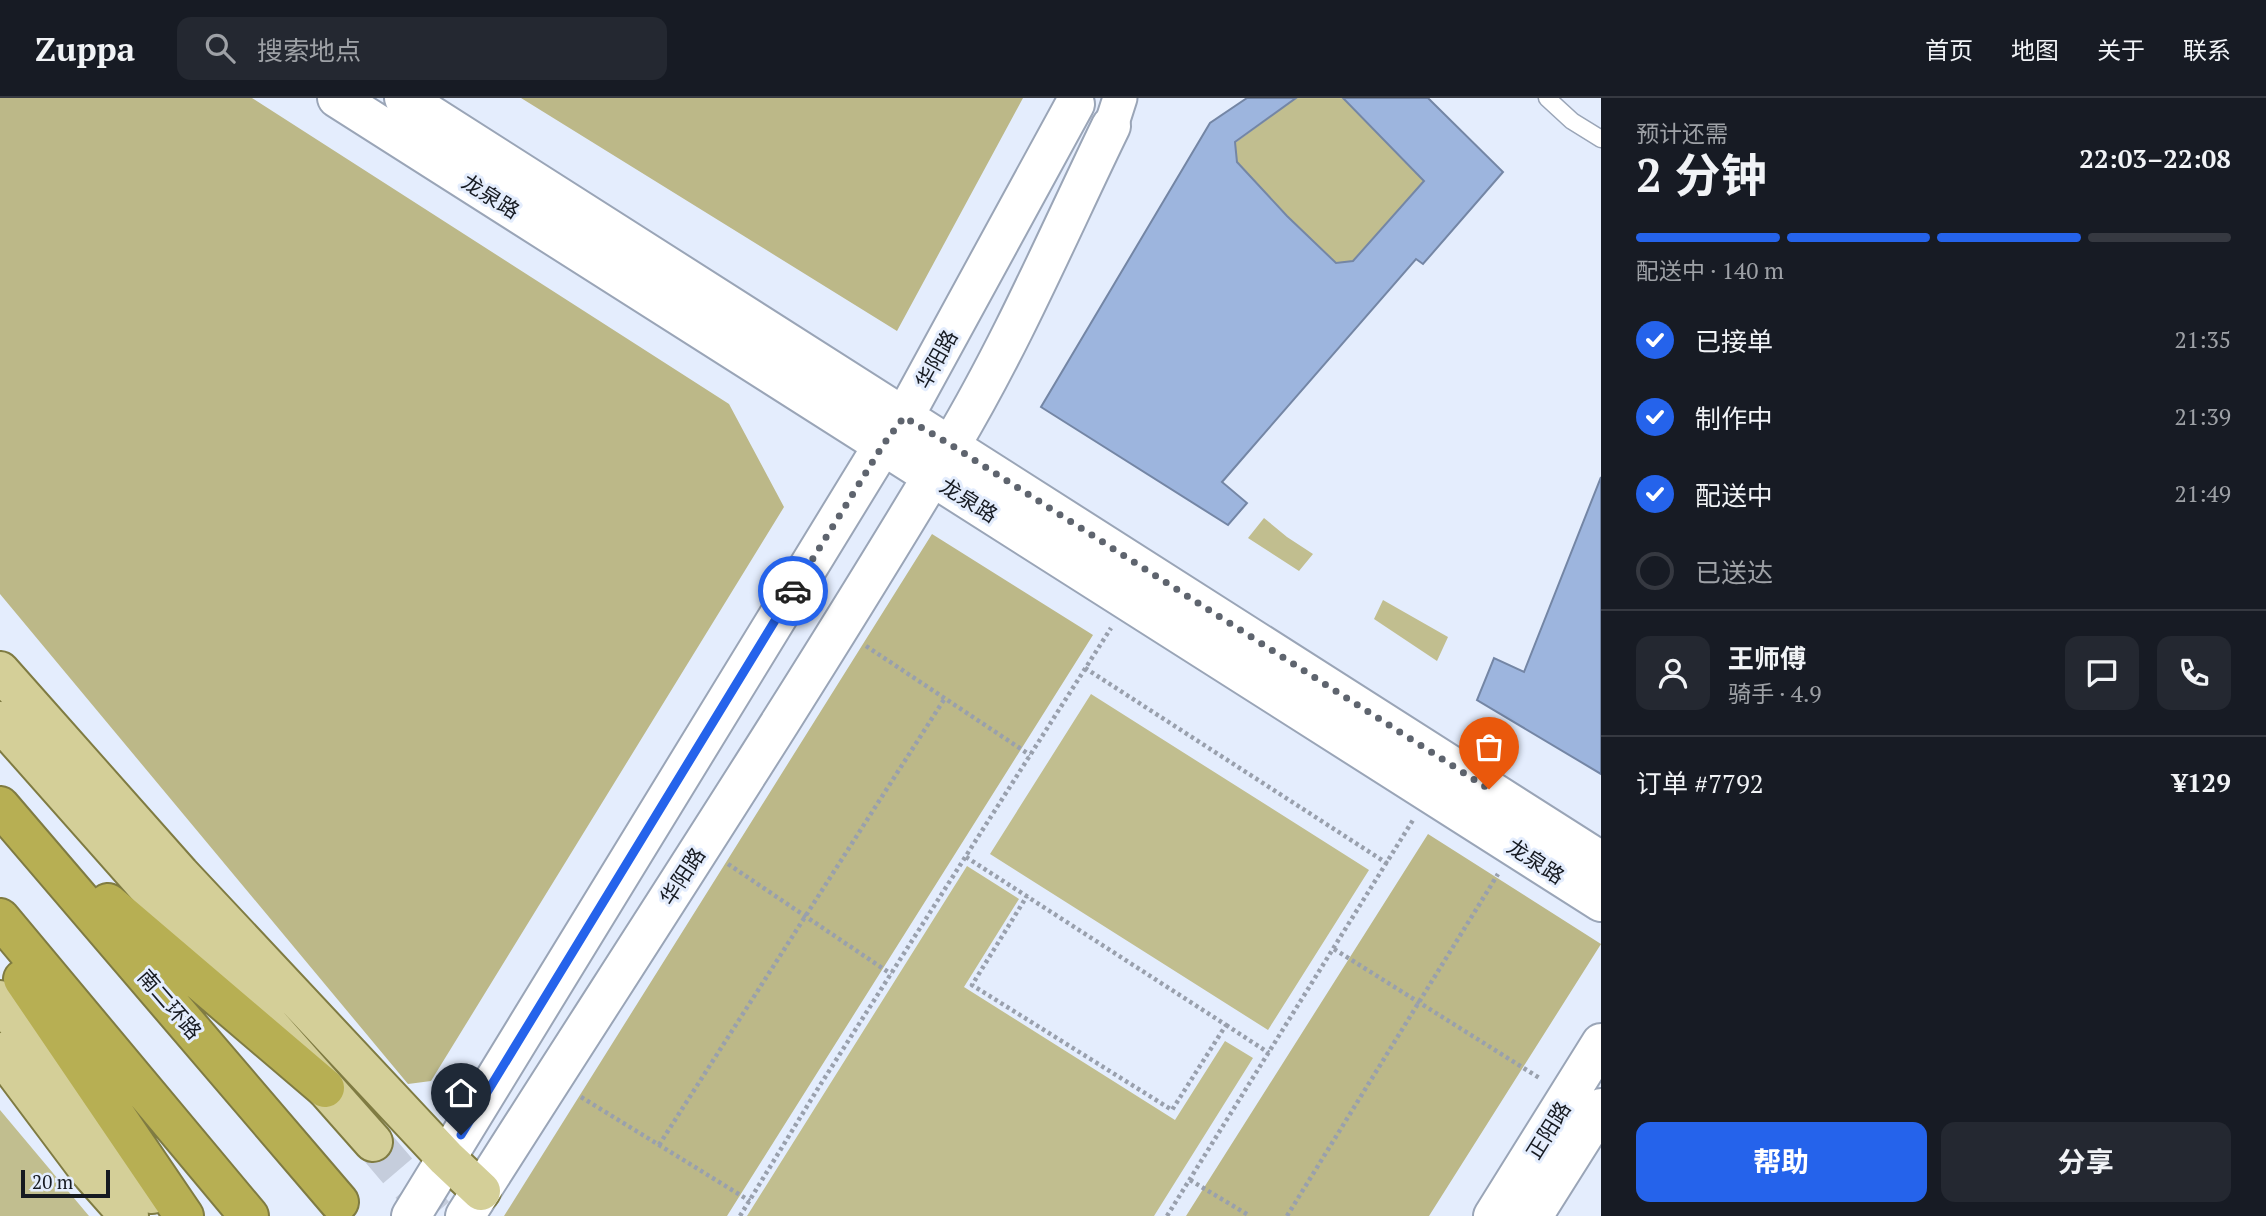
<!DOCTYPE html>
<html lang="zh">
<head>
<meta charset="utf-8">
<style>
  body { margin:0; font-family:"PT Serif","Noto Sans SC",serif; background:#242831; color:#f1f3f6; height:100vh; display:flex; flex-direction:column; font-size:26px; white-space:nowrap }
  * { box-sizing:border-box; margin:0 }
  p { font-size:23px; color:#9ea1a6 }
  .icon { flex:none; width:38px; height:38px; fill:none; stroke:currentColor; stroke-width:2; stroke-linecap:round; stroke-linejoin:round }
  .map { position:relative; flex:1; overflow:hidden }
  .sheet { display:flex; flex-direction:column; background:#171b24; width:665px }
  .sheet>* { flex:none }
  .scale { position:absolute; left:21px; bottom:18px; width:89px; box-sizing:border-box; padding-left:7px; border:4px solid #161a21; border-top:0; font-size:19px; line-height:24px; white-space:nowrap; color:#161a21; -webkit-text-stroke:5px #e4edfd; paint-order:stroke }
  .pin { position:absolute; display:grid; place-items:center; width:60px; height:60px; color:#fff; margin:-72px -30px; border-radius:50% 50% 50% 0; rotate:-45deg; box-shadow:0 0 7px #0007 }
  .pin .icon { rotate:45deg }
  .courier { position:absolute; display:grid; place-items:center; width:70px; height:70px; margin:-35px; border:5px solid #2563eb; border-radius:50%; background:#fff; color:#222; box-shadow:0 2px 9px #0007 }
  .head em { font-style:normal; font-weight:700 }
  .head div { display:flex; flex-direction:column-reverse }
  .head { display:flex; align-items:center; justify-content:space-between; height:119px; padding:0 35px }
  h1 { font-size:46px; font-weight:700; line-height:52px }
  .bar { display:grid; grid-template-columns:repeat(4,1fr); gap:10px 7px; align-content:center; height:84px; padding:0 35px }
  .bar i { height:9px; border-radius:5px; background:#363941 }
  .bar .active { background:#2563eb }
  .bar p { grid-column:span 4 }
  .line { display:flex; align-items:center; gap:18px; padding:0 35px; border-top:2px solid #363941 }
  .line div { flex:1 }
  .round { display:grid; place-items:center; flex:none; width:74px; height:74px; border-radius:14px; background:#242831 }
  ol { padding:0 35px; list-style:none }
  li { display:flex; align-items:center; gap:21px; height:77px }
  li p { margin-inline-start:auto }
  li .icon { padding:7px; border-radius:50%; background:#2563eb; color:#fff; stroke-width:4 }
  li:last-child { color:#9ea1a6 }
  li i { width:38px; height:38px; border:4px solid #363941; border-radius:50% }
  .action { display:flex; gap:14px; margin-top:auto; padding:14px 35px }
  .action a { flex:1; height:80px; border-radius:14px; background:#2563eb; color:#fff; font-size:28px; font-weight:700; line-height:80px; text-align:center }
  .action a+a { background:#242831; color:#f1f3f6 }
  header { display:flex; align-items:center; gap:42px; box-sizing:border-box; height:98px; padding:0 35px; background:#171b24; border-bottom:2px solid #363941 }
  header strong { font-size:33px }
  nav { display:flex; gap:38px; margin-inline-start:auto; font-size:24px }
  .search { width:490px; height:63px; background:#242831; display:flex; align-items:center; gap:18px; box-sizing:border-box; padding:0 24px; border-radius:14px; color:#9ea1a6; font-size:26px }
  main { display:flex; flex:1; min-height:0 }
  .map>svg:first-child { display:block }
  .green { fill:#c1be8f }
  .forest { fill:#bcb888 }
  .water { fill:#9db5de; stroke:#7486a5; stroke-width:2 }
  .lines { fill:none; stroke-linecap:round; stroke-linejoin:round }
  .primary-tunnel { stroke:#c5cddc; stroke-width:38; stroke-dasharray:38 19; stroke-linecap:butt }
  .lane-casing { stroke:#9aa5b7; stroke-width:19 }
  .street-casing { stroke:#9aa5b7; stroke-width:37 }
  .secondary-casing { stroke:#9aa5b7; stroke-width:42 }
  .primary-casing { stroke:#7f7b42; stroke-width:42 }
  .highway-casing { stroke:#7f7b42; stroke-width:42 }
  .path { stroke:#99a0ad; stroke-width:4.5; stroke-dasharray:3.5 3.5; stroke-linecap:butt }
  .lane { stroke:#fff; stroke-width:16 }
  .street { stroke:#fff; stroke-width:33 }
  .secondary { stroke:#fff; stroke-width:38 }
  .primary { stroke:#d4cf98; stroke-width:38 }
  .highway { stroke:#b7af53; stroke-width:38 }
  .done { stroke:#5e646e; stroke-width:7; stroke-dasharray:0 12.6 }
  .route { stroke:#2563eb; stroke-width:9 }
  .labels { text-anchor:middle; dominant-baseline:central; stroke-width:6; stroke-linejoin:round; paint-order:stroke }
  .street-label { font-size:21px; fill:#161a21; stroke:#e4edfd }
</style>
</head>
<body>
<header>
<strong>Zuppa</strong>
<div class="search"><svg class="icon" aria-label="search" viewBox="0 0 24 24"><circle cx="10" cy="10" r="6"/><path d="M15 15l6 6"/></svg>搜索地点</div>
<nav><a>首页</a><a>地图</a><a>关于</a><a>联系</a></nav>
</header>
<main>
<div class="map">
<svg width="1601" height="1118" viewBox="0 0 1601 1118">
  <rect width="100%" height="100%" fill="#e4edfd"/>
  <path class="green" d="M1296,0H1343L1424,83L1353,163L1336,165L1287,118L1237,64L1235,45Z
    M1264,420L1287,439L1313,456L1299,473L1248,440Z
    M1383,502L1448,539L1437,563L1374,521Z
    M1091,596L1369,772L1268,932L990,756Z
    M967,768L1019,801L964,889L1175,1022L1225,943L1253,960L1154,1118H747Z
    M0,1012L89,1118H0Z"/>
  <path class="forest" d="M0,0H252L729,306L784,409L431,983L408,986L0,496Z
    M521,0H1023L897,233Z
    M932,436L1093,537L727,1118H504Z
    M1428,736L1601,846L1429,1118H1186Z"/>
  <path class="water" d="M1247,0H1296L1235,44L1237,64L1287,118L1336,165L1353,163L1424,83L1343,0H1428L1503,74L1423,166L1416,161L1222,384L1247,405L1228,427L1041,309L1210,25Z
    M1601,379V676L1477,602L1494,560L1524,574Z"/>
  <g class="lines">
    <path class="primary-tunnel" d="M373,1044L436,1118"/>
    <defs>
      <path id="lane" d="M1547,0L1572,23L1601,41"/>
      <path id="street" d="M1111,28L1120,0"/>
      <path id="secondary" d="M337,0L1601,804
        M404,0L1601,763
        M411,1118L883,347L904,319L1075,6
        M465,1118C628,861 795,608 951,347C1012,245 1059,135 1111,28
        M1493,1118L1601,945
        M1533,1118L1601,1010"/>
      <path id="primary" d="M0,573L180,776L446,1060L481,1093
        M0,623L373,1044
        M0,902L101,1034L152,1096
        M0,954L90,1074L129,1118"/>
      <path id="highway" d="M0,708L339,1104
        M108,805L325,990
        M0,820L249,1118
        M23,881L184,1118"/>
    </defs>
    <use href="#lane" class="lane-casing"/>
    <use href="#street" class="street-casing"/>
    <use href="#secondary" class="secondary-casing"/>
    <use href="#primary" class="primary-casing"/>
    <use href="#highway" class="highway-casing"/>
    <path class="path" d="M866,548L1030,657
      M1085,570L1388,766
      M966,759L1226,927L1172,1012L972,887L1027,798
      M728,766L891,876
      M1334,851L1541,981
      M1226,927L1269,955
      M581,999L750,1103
      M659,1047L945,600
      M1190,1082L1250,1118
      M740,1118L817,992L1111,530
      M1167,1118L1413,722
      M1287,1118L1498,776"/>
    <use href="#lane" class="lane"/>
    <use href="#street" class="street"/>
    <use href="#secondary" class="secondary"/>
    <use href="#primary" class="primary"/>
    <use href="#highway" class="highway"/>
  </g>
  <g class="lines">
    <path class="done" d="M793,493L883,347L904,319L951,347L1489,691"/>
    <path class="route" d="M461,1037L793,493"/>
  </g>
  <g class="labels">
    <g class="street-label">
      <text transform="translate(491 98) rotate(32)">龙泉路</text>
      <text transform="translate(936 261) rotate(-61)">华阳路</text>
      <text transform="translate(969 402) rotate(32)">龙泉路</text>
      <text transform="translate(1536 763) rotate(33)">龙泉路</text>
      <text transform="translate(682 778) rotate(-57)">华阳路</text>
      <text transform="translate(170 906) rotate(49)">南二环路</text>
      <text transform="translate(1548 1032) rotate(-58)">正阳路</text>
    </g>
  </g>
</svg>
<div class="scale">20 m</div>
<div class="pin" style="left:1489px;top:691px;background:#ea580c"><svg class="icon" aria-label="bag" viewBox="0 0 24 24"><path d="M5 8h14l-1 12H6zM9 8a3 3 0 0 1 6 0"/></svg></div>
<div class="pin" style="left:461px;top:1037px;background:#1f2937"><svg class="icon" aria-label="home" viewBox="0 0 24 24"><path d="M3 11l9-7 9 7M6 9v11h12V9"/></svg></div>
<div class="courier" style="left:793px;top:493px"><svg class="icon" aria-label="car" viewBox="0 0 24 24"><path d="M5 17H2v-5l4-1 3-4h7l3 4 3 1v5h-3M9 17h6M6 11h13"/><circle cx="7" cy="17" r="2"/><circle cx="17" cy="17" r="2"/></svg></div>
</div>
<section class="sheet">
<div class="head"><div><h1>2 分钟</h1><p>预计还需</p></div><em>22:03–22:08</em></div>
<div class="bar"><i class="active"></i><i class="active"></i><i class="active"></i><i></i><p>配送中 · 140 m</p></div>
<ol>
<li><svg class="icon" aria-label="check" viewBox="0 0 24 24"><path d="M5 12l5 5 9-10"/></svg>已接单<p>21:35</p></li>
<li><svg class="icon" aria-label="check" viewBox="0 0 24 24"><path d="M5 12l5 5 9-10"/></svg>制作中<p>21:39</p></li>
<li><svg class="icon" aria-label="check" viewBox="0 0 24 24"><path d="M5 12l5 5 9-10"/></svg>配送中<p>21:49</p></li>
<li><i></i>已送达</li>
</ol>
<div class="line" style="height:126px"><a class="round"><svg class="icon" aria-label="person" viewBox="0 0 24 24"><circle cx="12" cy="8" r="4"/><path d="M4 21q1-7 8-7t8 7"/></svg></a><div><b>王师傅</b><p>骑手 · 4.9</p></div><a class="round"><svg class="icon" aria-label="chat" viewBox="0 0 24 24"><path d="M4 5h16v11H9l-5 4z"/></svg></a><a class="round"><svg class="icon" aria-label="phone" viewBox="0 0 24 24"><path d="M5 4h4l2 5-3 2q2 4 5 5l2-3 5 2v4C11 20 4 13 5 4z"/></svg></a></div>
<div class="line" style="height:91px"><div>订单 #7792</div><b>¥129</b></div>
<div class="action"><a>帮助</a><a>分享</a></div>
</section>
</main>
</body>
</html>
